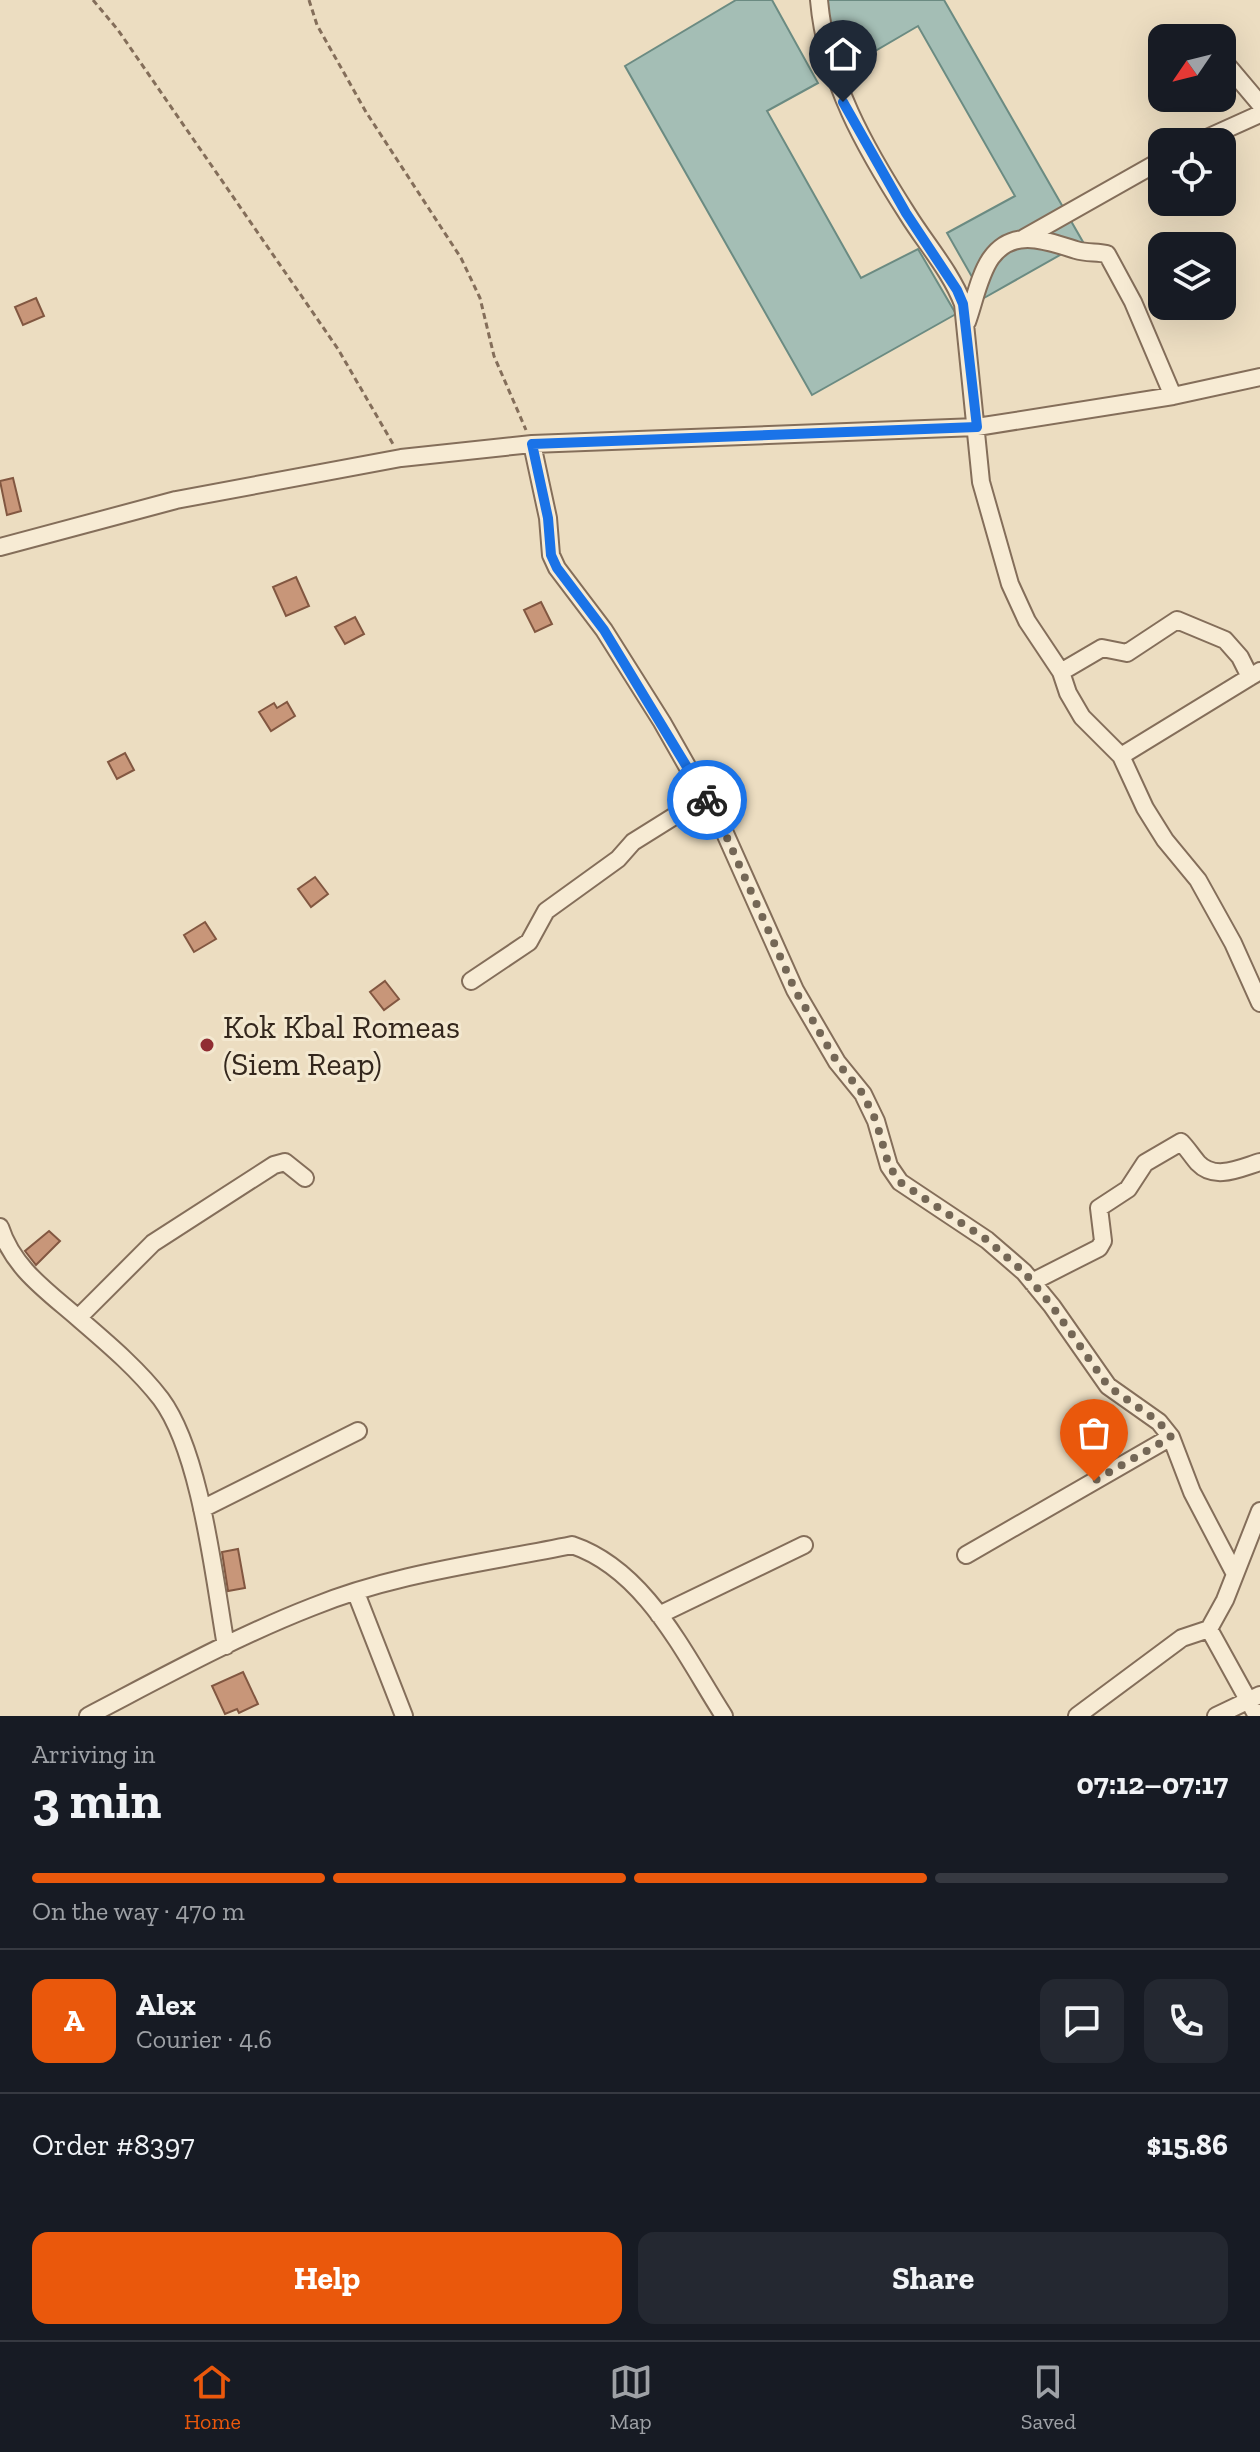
<!DOCTYPE html>
<html lang="en">
<head>
<meta charset="utf-8">
<style>
  body { margin:0; font-family:"Zilla Slab",serif; background:#242831; color:#f1f3f6; height:100vh; display:flex; flex-direction:column; font-size:30px; white-space:nowrap }
  * { box-sizing:border-box; margin:0 }
  p { font-size:26px; color:#9ea1a6 }
  .icon { flex:none; width:44px; height:44px; fill:none; stroke:currentColor; stroke-width:2; stroke-linecap:round; stroke-linejoin:round }
  .map { position:relative; height:1716px; overflow:hidden }
  .details { display:flex; flex-direction:column; background:#171b24; flex:1 }
  .details>* { flex:none }
  .needle { width:52px; rotate:235deg }
  .controls { position:absolute; left:1148px; top:24px; display:grid; gap:16px }
  .controls a { display:grid; place-items:center; width:88px; height:88px; border-radius:16px; background:#171b24; box-shadow:0 8px 32px #0002; font-size:40px }
  .pin { position:absolute; display:grid; place-items:center; width:68px; height:68px; color:#fff; margin:-82px -34px; border-radius:50% 50% 50% 0; rotate:-45deg; box-shadow:0 0 8px #0007 }
  .pin .icon { rotate:45deg }
  .courier { position:absolute; display:grid; place-items:center; width:80px; height:80px; margin:-40px; border:6px solid #1a73e8; border-radius:50%; background:#fff; color:#222; box-shadow:0 2px 10px #0007 }
  .summary em { font-style:normal; font-weight:800 }
  .summary div { display:flex; flex-direction:column-reverse }
  .summary { display:flex; align-items:center; justify-content:space-between; height:136px; padding:0 32px }
  h1 { font-size:52px; font-weight:800; line-height:60px }
  .bar { display:grid; grid-template-columns:repeat(4,1fr); gap:12px 8px; align-content:center; height:96px; padding:0 32px }
  .bar i { height:10px; border-radius:6px; background:#363941 }
  .bar .active { background:#ea580c }
  .bar p { grid-column:span 4 }
  .line { display:flex; align-items:center; gap:20px; padding:0 32px; border-top:2px solid #363941 }
  .line div { flex:1 }
  .round { display:grid; place-items:center; flex:none; width:84px; height:84px; border-radius:16px; background:#242831 }
  .action { display:flex; gap:16px; margin-top:auto; padding:16px 32px }
  .action a { flex:1; height:92px; border-radius:16px; background:#ea580c; color:#fff; font-size:32px; font-weight:800; line-height:92px; text-align:center }
  .action a+a { background:#242831; color:#f1f3f6 }
  .tabs { display:flex; justify-content:space-around; align-items:center; height:112px; border-top:2px solid #363941; background:#171b24; font-size:22px; color:#9ea1a6 }
  .tabs a { display:grid; justify-items:center; gap:4px }
  .tabs .active { color:#ea580c }
  .map>svg:first-child { display:block }
  .water { fill:#a4beb5; stroke:#6b8b82; stroke-width:2 }
  .building { fill:#c89679; stroke:#825741; stroke-width:2 }
  .lines { fill:none; stroke-linecap:round; stroke-linejoin:round }
  .street-casing { stroke:#846e5a; stroke-width:20 }
  .path { stroke:#846e5a; stroke-width:3; stroke-dasharray:6 4; stroke-linecap:butt }
  .street { stroke:#f7ebd4; stroke-width:16 }
  .done { stroke:#746756; stroke-width:8; stroke-dasharray:0 14.4 }
  .route { stroke:#1a73e8; stroke-width:10 }
  .poi-dot { fill:#902d32; stroke:#f3e8d0; stroke-width:3 }
  .labels { text-anchor:middle; dominant-baseline:central; stroke-width:6; stroke-linejoin:round; paint-order:stroke }
  .poi-label { font-size:32px; fill:#34271d; stroke:#f3e8d0; text-anchor:start }
</style>
</head>
<body>
<div class="map">
<svg width="1260" height="1716" viewBox="0 0 1260 1716">
  <rect width="100%" height="100%" fill="#ecddc1"/>
  <path class="water" d="M736,0H772L818,83L767,111L861,278L918,249L956,314L812,395L625,66Z
    M815,0H944L1083,242L984,298L947,233L1015,196L918,26L851,65Z"/>
  <path class="building" d="M36,298L44,316L23,325L15,307Z
    M13,478L21,511L7,515L0,481Z
    M296,577L309,606L286,616L273,587Z
    M541,602L552,624L535,632L524,610Z
    M355,617L364,634L345,644L335,627Z
    M287,702L295,716L271,731L259,712L274,703L277,708Z
    M125,753L134,770L117,779L108,762Z
    M315,877L328,894L311,907L298,889Z
    M205,922L216,939L194,952L184,935Z
    M385,981L399,999L384,1010L370,992Z
    M49,1231L60,1241L36,1265L25,1251Z
    M238,1549L245,1588L228,1591L222,1552Z
    M243,1672L258,1704L239,1713L237,1709L225,1714L212,1686Z"/>
  <g class="lines">
    <defs>
      <path id="street" d="M819,0C826,80 865,148 908,215C926,244 951,272 963,304L981,482L1010,584L1027,621L1061,672L1068,693L1082,717L1121,756L1145,808L1165,840L1198,880L1233,943L1260,1003
        M1222,59L1260,104
        M1198,142L1260,114
        M1024,238L1162,160
        M967,322C974,303 979,275 991,258C1013,227 1047,241 1076,250C1086,253 1096,252 1107,254L1133,302L1173,396
        M532,444L548,518L551,555L557,568L604,630L662,722L724,831L795,990L837,1062L863,1094L876,1121L889,1166L900,1182L987,1240L1024,1272L1052,1306L1108,1386L1159,1422L1171,1437L1192,1492L1235,1574
        M0,547L176,500L401,458L532,444L977,427L1173,396L1260,377
        M1061,672L1102,648L1127,653L1177,620L1225,640L1240,657L1250,677L1260,671
        M1121,756L1250,677
        M471,981L529,942L546,911L618,859L633,842L705,797
        M0,1227C13,1268 47,1291 78,1318C107,1343 138,1369 161,1399C201,1453 214,1578 226,1646
        M1032,1282L1099,1248L1103,1241L1099,1208L1128,1189L1145,1163L1181,1142C1187,1148 1192,1156 1198,1163C1215,1181 1240,1168 1260,1162
        M78,1318L153,1243L274,1165L285,1162L305,1178
        M202,1509L358,1431
        M966,1555L1171,1437
        M356,1593L404,1716
        M659,1615L804,1545
        M1209,1629L1257,1716
        M88,1716C161,1678 235,1637 312,1607C395,1573 485,1563 572,1545C646,1570 684,1654 724,1716
        M1077,1716L1182,1638L1209,1629L1225,1600L1260,1511
        M1216,1716L1260,1695"/>
    </defs>
    <use href="#street" class="street-casing"/>
    <path class="path" d="M93,0L118,30L338,349L393,444
      M309,0L317,25L366,112L461,258L480,298L494,356L526,430"/>
    <use href="#street" class="street"/>
  </g>
  <g class="lines">
    <path class="done" d="M707,800L724,831L795,990L837,1062L863,1094L876,1121L889,1166L900,1182L987,1240L1024,1272L1052,1306L1108,1386L1159,1422L1171,1437L1094,1481"/>
    <path class="route" d="M707,800L604,630L557,568L551,555L548,518L532,444L977,427L963,304L957,290L906,213L843,102"/>
  </g>
  <circle class="poi-dot" cx="207" cy="1045" r="8"/>
  <g class="labels">
    <g class="poi-label">
      <text x="223" y="1027">Kok Kbal Romeas<tspan x="223" dy="37">(Siem Reap)</tspan></text>
    </g>
  </g>
</svg>
<div class="controls">
<a><svg class="needle" viewBox="-14 -14 28 28"><path d="M0-13l5 13h-10z" fill="#e53935"/><path d="M0 13l5-13h-10z" fill="#9ea1a6"/></svg></a>
<a><svg class="icon" aria-label="locate" viewBox="0 0 24 24"><circle cx="12" cy="12" r="6"/><path d="M12 2v4M12 18v4M2 12h4M18 12h4"/></svg></a>
<a><svg class="icon" aria-label="layers" viewBox="0 0 24 24"><path d="M12 4l9 5-9 5-9-5zM3 14l9 5 9-5"/></svg></a>
</div>
<div class="pin" style="left:1094px;top:1481px;background:#ea580c"><svg class="icon" aria-label="bag" viewBox="0 0 24 24"><path d="M5 8h14l-1 12H6zM9 8a3 3 0 0 1 6 0"/></svg></div>
<div class="pin" style="left:843px;top:102px;background:#1f2937"><svg class="icon" aria-label="home" viewBox="0 0 24 24"><path d="M3 11l9-7 9 7M6 9v11h12V9"/></svg></div>
<div class="courier" style="left:707px;top:800px"><svg class="icon" aria-label="bike" viewBox="0 0 24 24"><circle cx="6" cy="16" r="4"/><circle cx="18" cy="16" r="4"/><path d="M6 16l4-8h5l3 8M10 8l3 8H6M13 5h3"/></svg></div>
</div>
<section class="details">
<div class="summary"><div><h1>3 min</h1><p>Arriving in</p></div><em>07:12–07:17</em></div>
<div class="bar"><i class="active"></i><i class="active"></i><i class="active"></i><i></i><p>On the way · 470 m</p></div>
<div class="line" style="height:144px"><b class="round" style="background:#ea580c;color:#fff">A</b><div><b>Alex</b><p>Courier · 4.6</p></div><a class="round"><svg class="icon" aria-label="chat" viewBox="0 0 24 24"><path d="M4 5h16v11H9l-5 4z"/></svg></a><a class="round"><svg class="icon" aria-label="phone" viewBox="0 0 24 24"><path d="M5 4h4l2 5-3 2q2 4 5 5l2-3 5 2v4C11 20 4 13 5 4z"/></svg></a></div>
<div class="line" style="height:104px"><div>Order #8397</div><b>$15.86</b></div>
<div class="action"><a>Help</a><a>Share</a></div>
</section>
<nav class="tabs">
<a class="active"><svg class="icon" aria-label="home" viewBox="0 0 24 24"><path d="M3 11l9-7 9 7M6 9v11h12V9"/></svg>Home</a>
<a><svg class="icon" aria-label="map" viewBox="0 0 24 24"><path d="M3 6l6-2 6 2 6-2v14l-6 2-6-2-6 2zM9 4v14M15 6v14"/></svg>Map</a>
<a><svg class="icon" aria-label="saved" viewBox="0 0 24 24"><path d="M7 4h10v16l-5-4-5 4z"/></svg>Saved</a>
</nav>
</body>
</html>
